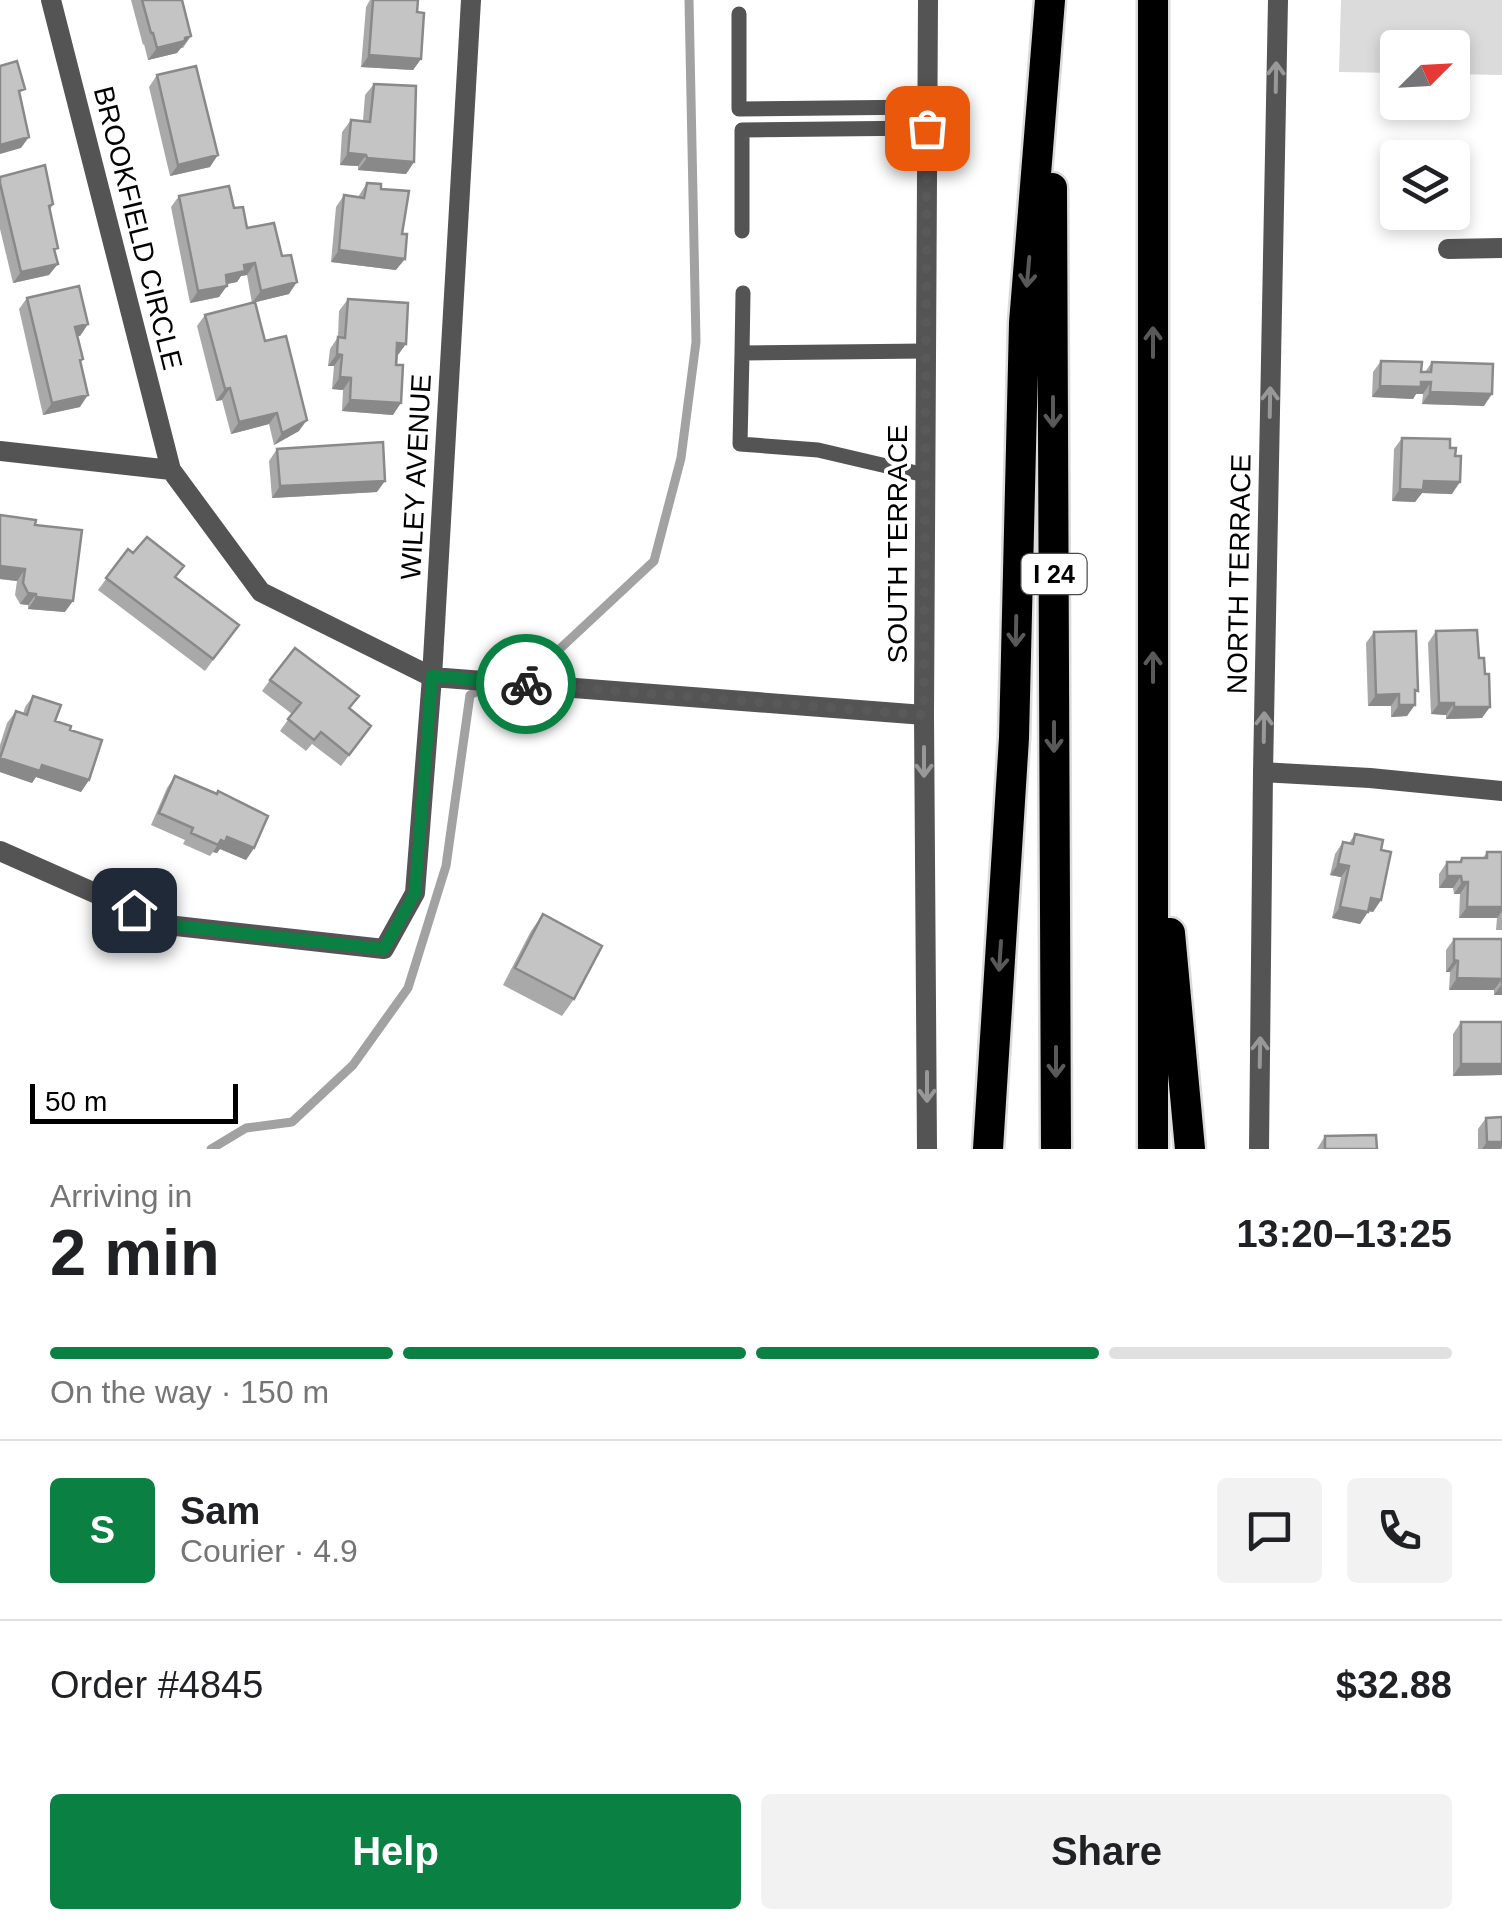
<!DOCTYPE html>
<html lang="en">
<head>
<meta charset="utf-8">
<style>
  body { margin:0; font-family:Arial,sans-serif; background:#f2f2f2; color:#202124; height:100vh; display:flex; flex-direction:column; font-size:38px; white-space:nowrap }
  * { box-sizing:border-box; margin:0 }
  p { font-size:32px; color:#757577 }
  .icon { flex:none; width:55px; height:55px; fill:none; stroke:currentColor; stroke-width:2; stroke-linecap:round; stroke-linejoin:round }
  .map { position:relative; height:1149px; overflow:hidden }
  .details { display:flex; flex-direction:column; background:#fff; flex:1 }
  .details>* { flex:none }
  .needle { width:65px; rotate:66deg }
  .buttons { position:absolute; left:1380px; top:30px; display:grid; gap:20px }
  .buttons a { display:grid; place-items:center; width:90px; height:90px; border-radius:10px; background:#fff; box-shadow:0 5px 15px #0003; font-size:50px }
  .scale { position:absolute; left:30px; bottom:25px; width:208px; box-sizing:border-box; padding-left:10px; border:5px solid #000; border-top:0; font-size:28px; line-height:35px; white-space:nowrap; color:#000; -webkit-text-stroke:8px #fff; paint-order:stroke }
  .pin { position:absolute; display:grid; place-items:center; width:85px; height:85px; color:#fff; margin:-42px; border-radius:20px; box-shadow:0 5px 15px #0006 }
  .courier { position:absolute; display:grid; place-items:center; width:100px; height:100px; margin:-50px; border:8px solid #0b8043; border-radius:50%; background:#fff; color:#222; box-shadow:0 2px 12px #0007 }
  .headline em { font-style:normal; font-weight:700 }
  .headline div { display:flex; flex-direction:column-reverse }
  .headline { display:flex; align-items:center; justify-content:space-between; height:170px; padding:0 50px }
  h1 { font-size:65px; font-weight:700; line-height:75px }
  .bar { display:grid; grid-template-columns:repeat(4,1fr); gap:15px 10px; align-content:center; height:120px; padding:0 50px }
  .bar i { height:12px; border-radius:8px; background:#e0e0e0 }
  .bar .current { background:#0b8043 }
  .bar p { grid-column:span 4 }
  .line { display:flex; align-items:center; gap:25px; padding:0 50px; border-top:2px solid #e0e0e0 }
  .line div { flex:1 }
  .round { display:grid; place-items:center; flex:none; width:105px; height:105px; border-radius:10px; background:#f2f2f2 }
  .action { display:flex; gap:20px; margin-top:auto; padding:20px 50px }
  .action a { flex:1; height:115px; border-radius:10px; background:#0b8043; color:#fff; font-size:40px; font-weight:700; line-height:115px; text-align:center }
  .action a+a { background:#f2f2f2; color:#202124 }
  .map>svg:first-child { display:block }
  .green { fill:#dbdbdb }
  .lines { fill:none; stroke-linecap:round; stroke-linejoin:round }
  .stream { stroke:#a2a2a2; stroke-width:9 }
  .motorway-casing { stroke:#dbdbdb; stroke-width:35 }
  .service { stroke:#545454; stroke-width:15 }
  .minor { stroke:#545454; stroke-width:20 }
  .tertiary { stroke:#545454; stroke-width:20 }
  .motorway { stroke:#000; stroke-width:30 }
  .wall { fill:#a9a9a9 }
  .shaded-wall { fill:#898989 }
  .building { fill:#c4c4c4; stroke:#898989; stroke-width:2.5 }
  .oneway { stroke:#989898 }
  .oneway2 { stroke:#595959 }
  .done { stroke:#595959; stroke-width:10; stroke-dasharray:0 18 }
  .route { stroke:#0b8043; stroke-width:12 }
  .labels { text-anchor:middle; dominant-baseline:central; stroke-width:8; stroke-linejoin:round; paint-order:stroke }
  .shield { fill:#fff; stroke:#4c4c4c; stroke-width:2.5 }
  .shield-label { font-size:25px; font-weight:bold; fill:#000 }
  .street-label { font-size:28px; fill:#000; stroke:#fff }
</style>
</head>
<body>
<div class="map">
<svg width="1502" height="1149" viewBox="0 0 1502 1149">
  <rect width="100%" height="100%" fill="#fff"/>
  <path class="green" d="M1341,0H1502V75L1453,74L1452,48H1398L1397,73L1339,72Z"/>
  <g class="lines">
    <path class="stream" d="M509,677L550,658L654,561L681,458L696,342L689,0
      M211,1149L246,1128L292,1122L353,1065L408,988L446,866L470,695L486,687"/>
    <defs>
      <path id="motorway" d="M1052,188L1056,1149
        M1170,933L1190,1149
        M988,1149L1014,738L1024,323L1050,0
        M1153,1149V0"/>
    </defs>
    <use href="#motorway" class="motorway-casing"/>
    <path class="service" d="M739,14V109L927,107
      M742,231V130L927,128
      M742,353L743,293
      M925,475L818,450L740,444L742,353L926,351"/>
    <path class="minor" d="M51,0L171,470
      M1448,249L1502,248
      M0,451L171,470L261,592L432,677L924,715
      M1263,772L1370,778L1502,791
      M0,851L167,925L384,949L415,893L432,677L471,0"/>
    <path class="tertiary" d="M927,1149L924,715L928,0
      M1259,1149L1263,772L1278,0"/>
    <use href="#motorway" class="motorway"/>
  </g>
  <path class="wall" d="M131,0H182L191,36L183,48H180L177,53L148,60L144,44L143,45Z
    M370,0H418L417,12L421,59L413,70L361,67L366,7Z
    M157,75L210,167L170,176L149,87Z
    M374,84L414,162L406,174L358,170V166L340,165L342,132L351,120L363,121L365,95Z
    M0,177L53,204L50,210L55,253L49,275L13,283L0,229Z
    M367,183L381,189L396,270L331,262L336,207L344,195L358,197Z
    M179,196L234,208L289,294L252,303L247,275L241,276L237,282L227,284L219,297L190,303L171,207Z
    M27,298L88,324L80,336H78L83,359L80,363V407L43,415L19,309Z
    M348,299L398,355L393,415L342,411L343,390L332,389L334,366H328L330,349L338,337L339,311Z
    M205,315L265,341L299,431L274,445L269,424L231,434L222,400L216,401L197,326Z
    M1381,361L1425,372L1432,362L1484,406L1422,404L1423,394H1416L1413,399L1372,397L1373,372Z
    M1402,438L1452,494L1422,493L1415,502L1392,501L1394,449Z
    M277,449L377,492L272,498L269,461Z
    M0,515L35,525L65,612L28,609V605L20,604L15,595L17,581L0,579Z
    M128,549L176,578L239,625L205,671L98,590Z
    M1436,631L1482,718L1446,719V715L1431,714L1428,643Z
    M1374,632L1415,694L1407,716L1391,717V706H1368L1366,643Z
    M270,680L350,709L371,726L341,766L312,744L306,751L280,731L292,714L262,691Z
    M33,696L55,721L70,730L89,780L81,792L36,777L32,783L0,772V745L7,723L16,711L23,714L25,707Z
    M175,776L254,848L246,860L220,849L217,853L213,852L210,856L183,844L185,840L151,825L167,788Z
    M1355,834L1381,850V900L1373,912L1368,911L1360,924L1332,918L1341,877L1330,875L1335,854L1343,842L1349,843Z
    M1487,852H1502V930H1496L1497,918H1459L1460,894H1454L1453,888H1439V874L1447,862H1459L1462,858H1483Z
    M543,914L574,999L562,1016L503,985L531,931Z
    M1454,939H1502V995H1494V990H1449L1450,972H1446V950Z
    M1461,1022H1502V1075L1453,1076V1034Z
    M1502,1117V1149H1478V1129L1486,1118Z
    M1325,1136L1377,1149H1317Z"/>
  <path class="shaded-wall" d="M191,36L177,53L148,60L157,48Z
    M369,55L421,59L413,70L361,67Z
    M29,137L21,148L0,154V145Z
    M348,153L366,155L358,166L340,165Z
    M218,155L210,167L170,176L178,165Z
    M367,158L414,162L406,174L358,170Z
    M339,250L405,259L396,270L331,262Z
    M255,263L247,275L241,276L237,282L217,286L226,275L244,265Z
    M58,264L49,275L13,283L21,272Z
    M297,282L289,294L252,303L261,291Z
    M227,286L219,297L190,303L198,291Z
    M88,324L80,336L67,338L75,327Z
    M397,343L406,344L398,355H389Z
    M337,354L342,355L334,366H328Z
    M340,377L351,378L343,390L332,389Z
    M1421,382H1431L1423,394H1416L1413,399L1372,397L1380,386Z
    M230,388L222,400L216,401L225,389Z
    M1430,392L1492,394L1484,406L1422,404Z
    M88,395L80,407L43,415L52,403Z
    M350,400L401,403L393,415L342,411Z
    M277,413L269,424L231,434L239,422Z
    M307,420L299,431L274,445L282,433Z
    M385,481L377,492L272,498L280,486Z
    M1424,481L1460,482L1452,494L1422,493L1415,502L1392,501L1400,489Z
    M0,566L25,569L17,581L0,579Z
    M28,593L36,594L28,605L20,604Z
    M36,597L73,601L65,612L28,609Z
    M1399,694L1391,706H1368L1376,695Z
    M1439,703H1454L1446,715L1431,714Z
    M1399,705H1415L1407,716L1391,717Z
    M1454,707H1490L1482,718L1446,719Z
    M0,758L42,765L89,780L81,792L36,777L32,783L0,772Z
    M227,837L254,848L246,860L220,849L217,853L213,852L221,840Z
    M1338,864L1349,866L1341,877L1330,875Z
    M1447,876H1461L1453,888H1439Z
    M1462,882H1468L1460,894H1454Z
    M1371,898L1381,900L1373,912L1363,910Z
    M1340,907L1368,912L1360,924L1332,918Z
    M1467,907H1502V911L1497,918H1459Z
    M1454,960L1458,961L1450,972H1446Z
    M1457,978L1502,979L1494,990H1449Z
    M1502,984V995H1494Z
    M1461,1064H1502V1075L1453,1076Z
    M1487,1142H1502V1146L1500,1149H1482Z"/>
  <path class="building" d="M142,0H182L191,36L185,38V41L157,48L153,33H151Z
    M373,0H418L417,12L424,13L421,59L369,55Z
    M17,61L25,89L19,91L29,137L0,145V66Z
    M196,66L218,155L178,165L157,75Z
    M374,84L416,86L414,162L367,158L366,155L348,153L351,120L370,122Z
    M45,165L53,204L49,206L58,248L54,249L58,264L21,272L0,183V177Z
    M367,183L381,184V189L409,191L402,234H407L405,259L339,250L344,195L364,198Z
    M229,186L234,208L243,207L247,228L274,223L282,256L291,255L297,282L261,291L255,263L244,265L245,271L226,275L227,286L198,291L179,196Z
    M79,286L88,324L75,327L83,359L80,360L88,395L52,403L27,298Z
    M348,299L408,303L406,344L397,343L396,365H403L401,403L350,400L351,378L340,377L342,355L337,354L338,337L345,338Z
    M255,302L265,341L286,336L307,420L282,433L277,413L239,422L230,388L225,389L205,315Z
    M1381,361L1422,362L1421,372H1431L1432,362L1493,364L1492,394L1430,392L1431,382H1421V387L1380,386Z
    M1402,438L1450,439V448H1456L1455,456H1461L1460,482L1424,481L1423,490L1400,489Z
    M383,442L385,481L280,486L277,449Z
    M0,515L36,520L35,525L82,530L73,601L36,597V594L28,593L23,583L25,569L0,566Z
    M147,537L184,566L175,577L239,625L213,659L106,578L128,549L133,553Z
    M1477,630L1479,658H1484L1485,674H1489L1490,707H1454V703H1439L1436,631Z
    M1416,631L1418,691L1415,690V705H1399V694L1376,695L1374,632Z
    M295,648L359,696L349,708L371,726L349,755L321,732L314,740L288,719L301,703L270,680Z
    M33,696L61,705L55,721L71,726L70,730L102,740L89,780L42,765L40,771L0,758L16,711L27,715Z
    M175,776L217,794L218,791L268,816L254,848L227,837L225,842L221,840L218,845L191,833L193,828L159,813Z
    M1355,834L1383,840L1381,850L1391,852L1381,900L1371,898L1368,912L1340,907L1349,866L1338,864L1343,842L1353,844Z
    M1487,852H1502V907H1467L1468,882H1462L1461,876H1447V862H1461L1462,858H1487Z
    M543,914L602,946L574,999L515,968Z
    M1454,939H1502V984V979L1457,978L1458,961L1454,960Z
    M1461,1022H1502V1064H1461Z
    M1502,1117V1142H1487L1486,1118Z
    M1376,1135L1377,1149H1325V1136Z"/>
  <defs><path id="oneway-shaft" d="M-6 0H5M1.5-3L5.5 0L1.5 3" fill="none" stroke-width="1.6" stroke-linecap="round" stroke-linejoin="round" transform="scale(2.5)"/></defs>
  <g class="oneway">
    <use href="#oneway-shaft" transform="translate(1276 77) rotate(-89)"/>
    <use href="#oneway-shaft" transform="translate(1270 402) rotate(-89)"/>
    <use href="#oneway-shaft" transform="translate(1264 727) rotate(-89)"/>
    <use href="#oneway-shaft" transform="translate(924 762) rotate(90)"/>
    <use href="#oneway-shaft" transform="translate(1260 1052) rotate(-89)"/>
    <use href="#oneway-shaft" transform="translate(927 1087) rotate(90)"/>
  </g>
  <g class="oneway2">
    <use href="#oneway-shaft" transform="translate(1028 272) rotate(95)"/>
    <use href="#oneway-shaft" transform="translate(1153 342) rotate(-90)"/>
    <use href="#oneway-shaft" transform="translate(1053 412) rotate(90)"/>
    <use href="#oneway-shaft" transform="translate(1016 631) rotate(91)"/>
    <use href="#oneway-shaft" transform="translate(1153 667) rotate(-90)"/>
    <use href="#oneway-shaft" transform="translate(1054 737) rotate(90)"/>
    <use href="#oneway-shaft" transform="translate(1000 956) rotate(94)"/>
    <use href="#oneway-shaft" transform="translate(1056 1062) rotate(90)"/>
  </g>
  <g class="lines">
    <path class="done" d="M526,684L924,715L927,128"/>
    <path class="route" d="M134,910L167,925L384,949L415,893L432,676L526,684"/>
  </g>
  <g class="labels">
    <rect class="shield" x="1021.5" y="554" width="65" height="40" rx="8"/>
    <g class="shield-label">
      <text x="1054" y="574">I 24</text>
    </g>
    <g class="street-label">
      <text transform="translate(138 228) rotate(76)">BROOKFIELD CIRCLE</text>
      <text transform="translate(416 477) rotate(-87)">WILEY AVENUE</text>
      <text transform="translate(897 544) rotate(-90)">SOUTH TERRACE</text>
      <text transform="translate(1239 574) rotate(-89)">NORTH TERRACE</text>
    </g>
  </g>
</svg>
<div class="buttons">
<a><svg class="needle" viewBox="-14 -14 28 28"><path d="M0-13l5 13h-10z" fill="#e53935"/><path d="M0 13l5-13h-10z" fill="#757577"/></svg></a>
<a><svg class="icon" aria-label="layers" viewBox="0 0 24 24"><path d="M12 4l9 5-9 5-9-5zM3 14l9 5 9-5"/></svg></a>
</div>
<div class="scale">50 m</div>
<div class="pin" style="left:927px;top:128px;background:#ea580c"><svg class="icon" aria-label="bag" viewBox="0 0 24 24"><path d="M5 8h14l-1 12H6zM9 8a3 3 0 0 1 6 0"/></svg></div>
<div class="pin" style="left:134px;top:910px;background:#1f2937"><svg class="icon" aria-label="home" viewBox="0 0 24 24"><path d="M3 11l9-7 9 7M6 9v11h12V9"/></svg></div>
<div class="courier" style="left:526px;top:684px"><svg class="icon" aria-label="bike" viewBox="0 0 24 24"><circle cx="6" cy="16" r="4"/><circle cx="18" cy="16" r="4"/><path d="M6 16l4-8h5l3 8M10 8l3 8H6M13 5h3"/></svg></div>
</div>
<section class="details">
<div class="headline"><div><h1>2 min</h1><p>Arriving in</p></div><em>13:20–13:25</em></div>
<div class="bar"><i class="current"></i><i class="current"></i><i class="current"></i><i></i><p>On the way · 150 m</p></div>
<div class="line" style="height:180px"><b class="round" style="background:#0b8043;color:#fff">S</b><div><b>Sam</b><p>Courier · 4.9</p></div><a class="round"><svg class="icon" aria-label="chat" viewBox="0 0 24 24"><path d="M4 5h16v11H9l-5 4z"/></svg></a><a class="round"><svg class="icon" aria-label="phone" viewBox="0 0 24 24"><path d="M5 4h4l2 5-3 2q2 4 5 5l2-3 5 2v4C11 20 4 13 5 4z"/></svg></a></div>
<div class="line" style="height:130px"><div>Order #4845</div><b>$32.88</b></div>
<div class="action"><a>Help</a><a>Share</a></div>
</section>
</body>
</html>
